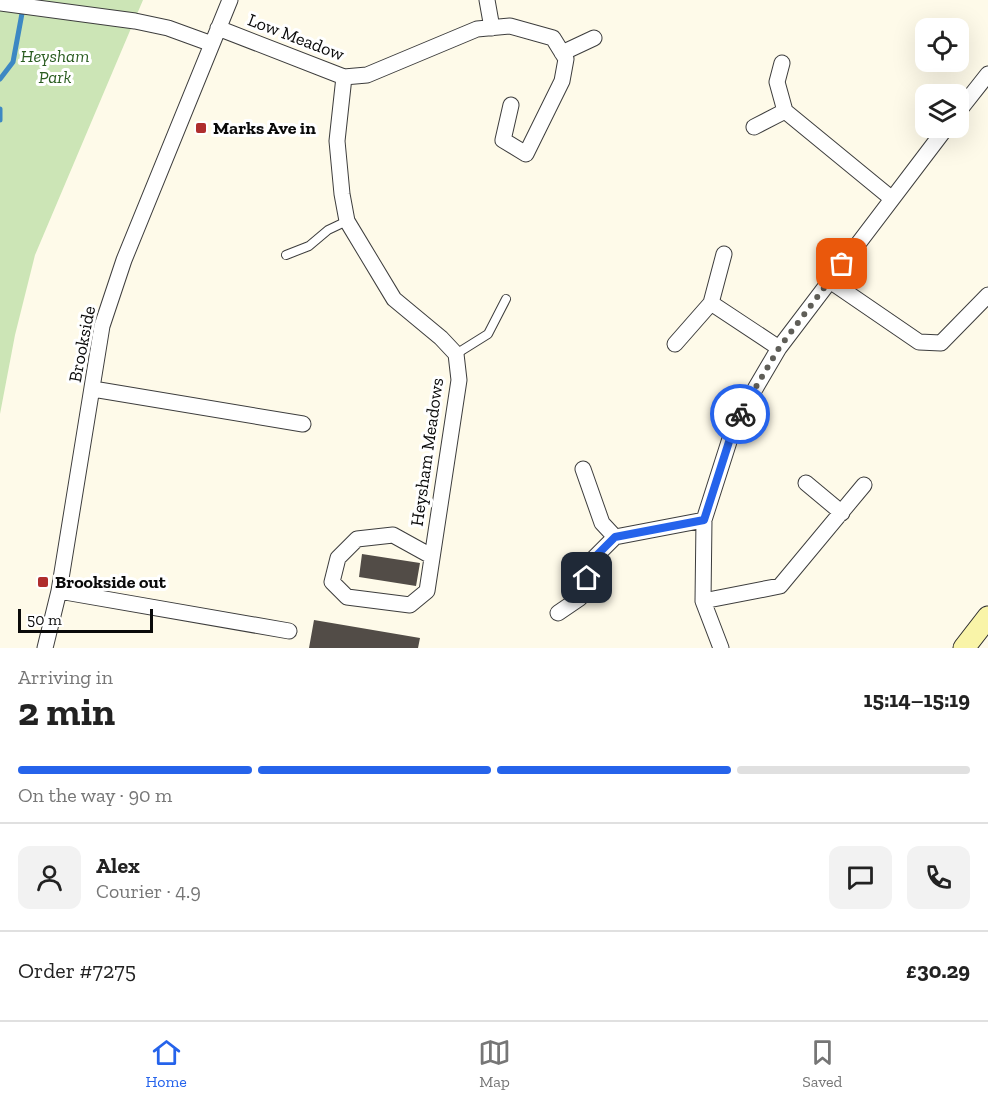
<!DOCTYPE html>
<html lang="en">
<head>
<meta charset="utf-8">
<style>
  body { margin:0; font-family:"Zilla Slab",serif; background:#f2f2f2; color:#222; height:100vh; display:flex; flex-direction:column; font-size:22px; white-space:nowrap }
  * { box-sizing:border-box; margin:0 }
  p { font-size:20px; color:#767676 }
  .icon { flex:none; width:33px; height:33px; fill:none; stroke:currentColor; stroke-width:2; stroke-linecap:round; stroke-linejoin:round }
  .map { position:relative; height:648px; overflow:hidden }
  .sheet { display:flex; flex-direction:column; background:#fff; flex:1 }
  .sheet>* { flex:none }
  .controls { position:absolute; left:915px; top:18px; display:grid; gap:12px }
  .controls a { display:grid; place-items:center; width:54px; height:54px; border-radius:12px; background:#fff; box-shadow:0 6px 24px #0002; font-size:30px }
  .scale { position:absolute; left:18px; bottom:15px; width:135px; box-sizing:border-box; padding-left:6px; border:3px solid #0a0a0a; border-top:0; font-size:16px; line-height:21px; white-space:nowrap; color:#0a0a0a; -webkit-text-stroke:4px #fff; paint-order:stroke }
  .pin { position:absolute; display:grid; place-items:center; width:51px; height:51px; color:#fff; margin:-26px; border-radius:12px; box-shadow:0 3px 9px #0006 }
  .courier { position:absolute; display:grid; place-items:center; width:60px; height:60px; margin:-30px; border:4px solid #2563eb; border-radius:50%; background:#fff; color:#222; box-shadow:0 2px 8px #0007 }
  .headline em { font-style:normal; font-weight:700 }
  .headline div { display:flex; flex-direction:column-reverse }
  .headline { display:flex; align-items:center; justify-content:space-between; height:102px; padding:0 18px }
  h1 { font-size:39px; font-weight:700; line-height:45px }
  .bar { display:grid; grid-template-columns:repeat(4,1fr); gap:9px 6px; align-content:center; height:72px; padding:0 18px }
  .bar i { height:8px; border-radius:4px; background:#e0e0e0 }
  .bar .active { background:#2563eb }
  .bar p { grid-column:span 4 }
  .line { display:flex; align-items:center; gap:15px; padding:0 18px; border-top:2px solid #e0e0e0 }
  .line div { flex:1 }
  .round { display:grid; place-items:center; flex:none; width:63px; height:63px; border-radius:12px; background:#f2f2f2 }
  .tab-bar { display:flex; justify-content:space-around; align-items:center; height:84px; border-top:2px solid #e0e0e0; background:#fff; font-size:16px; color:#767676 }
  .tab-bar a { display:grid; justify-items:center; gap:3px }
  .tab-bar .active { color:#2563eb }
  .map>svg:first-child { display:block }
  .green { fill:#cce5b6 }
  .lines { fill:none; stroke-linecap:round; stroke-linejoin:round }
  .stream { stroke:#3d88c3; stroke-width:5 }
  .building { fill:#524c47 }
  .service-casing { stroke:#3d3d3d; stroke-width:10 }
  .minor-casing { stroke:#3d3d3d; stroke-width:17 }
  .secondary-casing { stroke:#2c2c2c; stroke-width:23 }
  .service { stroke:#fff; stroke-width:8 }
  .minor { stroke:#fff; stroke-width:15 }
  .secondary { stroke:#f9f4a8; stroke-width:21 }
  .done { stroke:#5f5e58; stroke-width:6; stroke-dasharray:0 10.8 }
  .route { stroke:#2563eb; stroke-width:8 }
  .poi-dot { fill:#af2d2d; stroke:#fff; stroke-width:2 }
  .labels { text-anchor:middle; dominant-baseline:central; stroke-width:6; stroke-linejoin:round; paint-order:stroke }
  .street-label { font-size:18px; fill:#0a0a0a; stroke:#fff }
  .park-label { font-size:18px; font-style:italic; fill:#2a5c20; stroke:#fff }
  .poi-label { font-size:18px; font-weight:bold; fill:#0a0a0a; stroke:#fff; text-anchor:start }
</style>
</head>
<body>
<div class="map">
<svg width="988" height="648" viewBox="0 0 988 648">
  <rect width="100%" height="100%" fill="#fefae9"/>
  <path class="green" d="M0,0H143L35,255L15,335L0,414Z"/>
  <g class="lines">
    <path class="stream" d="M0,79L13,62L23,8
      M0,109V120"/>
  </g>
  <path class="building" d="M362,554L420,563L416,586L359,577Z
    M314,620L420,638L418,648H309Z"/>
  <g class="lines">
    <defs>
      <path id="service" d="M286,255L309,246L328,230L347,221
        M456,354L488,334L506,299"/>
      <path id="minor" d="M487,0L492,28
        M0,3L135,21L168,28L212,44
        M218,28L344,77L367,75L477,29L510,26L553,38L566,59L562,81L526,154L503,140L511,105
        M562,53L594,38
        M782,63L777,82L785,111L891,198
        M344,77L337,141L342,194L347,221L394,299L441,338L456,354L459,380L427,591L410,605L347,597L332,582L338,558L357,539L393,535L431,556
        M958,112L988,74
        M754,127L785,111
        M830,281L919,342L941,343L988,295
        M711,303L779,348
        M675,344L711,303L724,254
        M93,389L303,424
        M583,469L602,523L615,537
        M806,483L842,513
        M59,591L289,631
        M703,601L780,586L864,485
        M558,613L580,598L593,559L615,537L704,520
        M45,648L59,591L102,326L124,260L230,0
        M721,648L703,601L704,520L735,423L779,348L946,128"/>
      <path id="secondary" d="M964,648L988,617"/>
    </defs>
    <use href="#service" class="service-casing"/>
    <use href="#minor" class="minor-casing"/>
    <use href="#secondary" class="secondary-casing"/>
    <use href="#service" class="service"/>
    <use href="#minor" class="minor"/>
    <use href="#secondary" class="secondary"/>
  </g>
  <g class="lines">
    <path class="done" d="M740,414L779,348L842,264"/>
    <path class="route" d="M587,578L593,559L615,537L704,520L735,423L740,414"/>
  </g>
  <g class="poi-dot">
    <rect x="195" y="122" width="12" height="12" rx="3"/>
    <rect x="37" y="576" width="12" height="12" rx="3"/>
  </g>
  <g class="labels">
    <g class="street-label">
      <text transform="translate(296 37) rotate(21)">Low Meadow</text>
      <text transform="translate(82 344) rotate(-79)">Brookside</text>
      <text transform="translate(427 452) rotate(-82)">Heysham Meadows</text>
    </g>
    <g class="park-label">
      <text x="55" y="56">Heysham<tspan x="55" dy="21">Park</tspan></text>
    </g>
    <g class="poi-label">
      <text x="213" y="128">Marks Ave in</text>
      <text x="55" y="582">Brookside out</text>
    </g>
  </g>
</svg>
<div class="controls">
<a><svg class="icon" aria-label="locate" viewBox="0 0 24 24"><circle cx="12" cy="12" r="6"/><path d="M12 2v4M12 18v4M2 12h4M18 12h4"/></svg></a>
<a><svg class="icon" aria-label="layers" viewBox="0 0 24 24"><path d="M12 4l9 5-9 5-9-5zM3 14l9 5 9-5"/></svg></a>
</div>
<div class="scale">50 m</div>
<div class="pin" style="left:842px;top:264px;background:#ea580c"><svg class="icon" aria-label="bag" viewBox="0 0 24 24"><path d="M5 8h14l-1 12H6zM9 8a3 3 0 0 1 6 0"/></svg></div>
<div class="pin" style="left:587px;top:578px;background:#1f2937"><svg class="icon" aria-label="home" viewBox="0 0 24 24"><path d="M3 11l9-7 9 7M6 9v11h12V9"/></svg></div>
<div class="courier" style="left:740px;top:414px"><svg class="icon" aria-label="bike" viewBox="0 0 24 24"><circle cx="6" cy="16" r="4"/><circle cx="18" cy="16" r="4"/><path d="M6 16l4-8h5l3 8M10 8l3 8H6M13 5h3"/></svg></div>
</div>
<section class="sheet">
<div class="headline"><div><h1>2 min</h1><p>Arriving in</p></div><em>15:14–15:19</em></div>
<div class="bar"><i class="active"></i><i class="active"></i><i class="active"></i><i></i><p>On the way · 90 m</p></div>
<div class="line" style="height:108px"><a class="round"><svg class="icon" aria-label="person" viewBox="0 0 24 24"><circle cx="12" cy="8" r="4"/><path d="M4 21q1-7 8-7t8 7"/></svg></a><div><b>Alex</b><p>Courier · 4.9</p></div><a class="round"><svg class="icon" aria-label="chat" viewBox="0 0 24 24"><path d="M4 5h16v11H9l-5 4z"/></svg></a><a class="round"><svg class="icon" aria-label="phone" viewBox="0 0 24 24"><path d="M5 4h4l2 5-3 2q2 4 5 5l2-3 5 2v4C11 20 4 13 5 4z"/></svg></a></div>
<div class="line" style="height:78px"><div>Order #7275</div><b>£30.29</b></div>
</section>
<nav class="tab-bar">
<a class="active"><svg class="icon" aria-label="home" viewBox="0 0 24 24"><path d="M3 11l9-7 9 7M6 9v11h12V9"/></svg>Home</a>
<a><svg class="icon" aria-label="map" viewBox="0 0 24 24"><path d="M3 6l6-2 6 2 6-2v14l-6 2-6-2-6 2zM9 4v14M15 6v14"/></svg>Map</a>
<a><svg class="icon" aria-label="saved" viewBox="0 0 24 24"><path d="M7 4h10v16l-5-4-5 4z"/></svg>Saved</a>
</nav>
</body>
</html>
